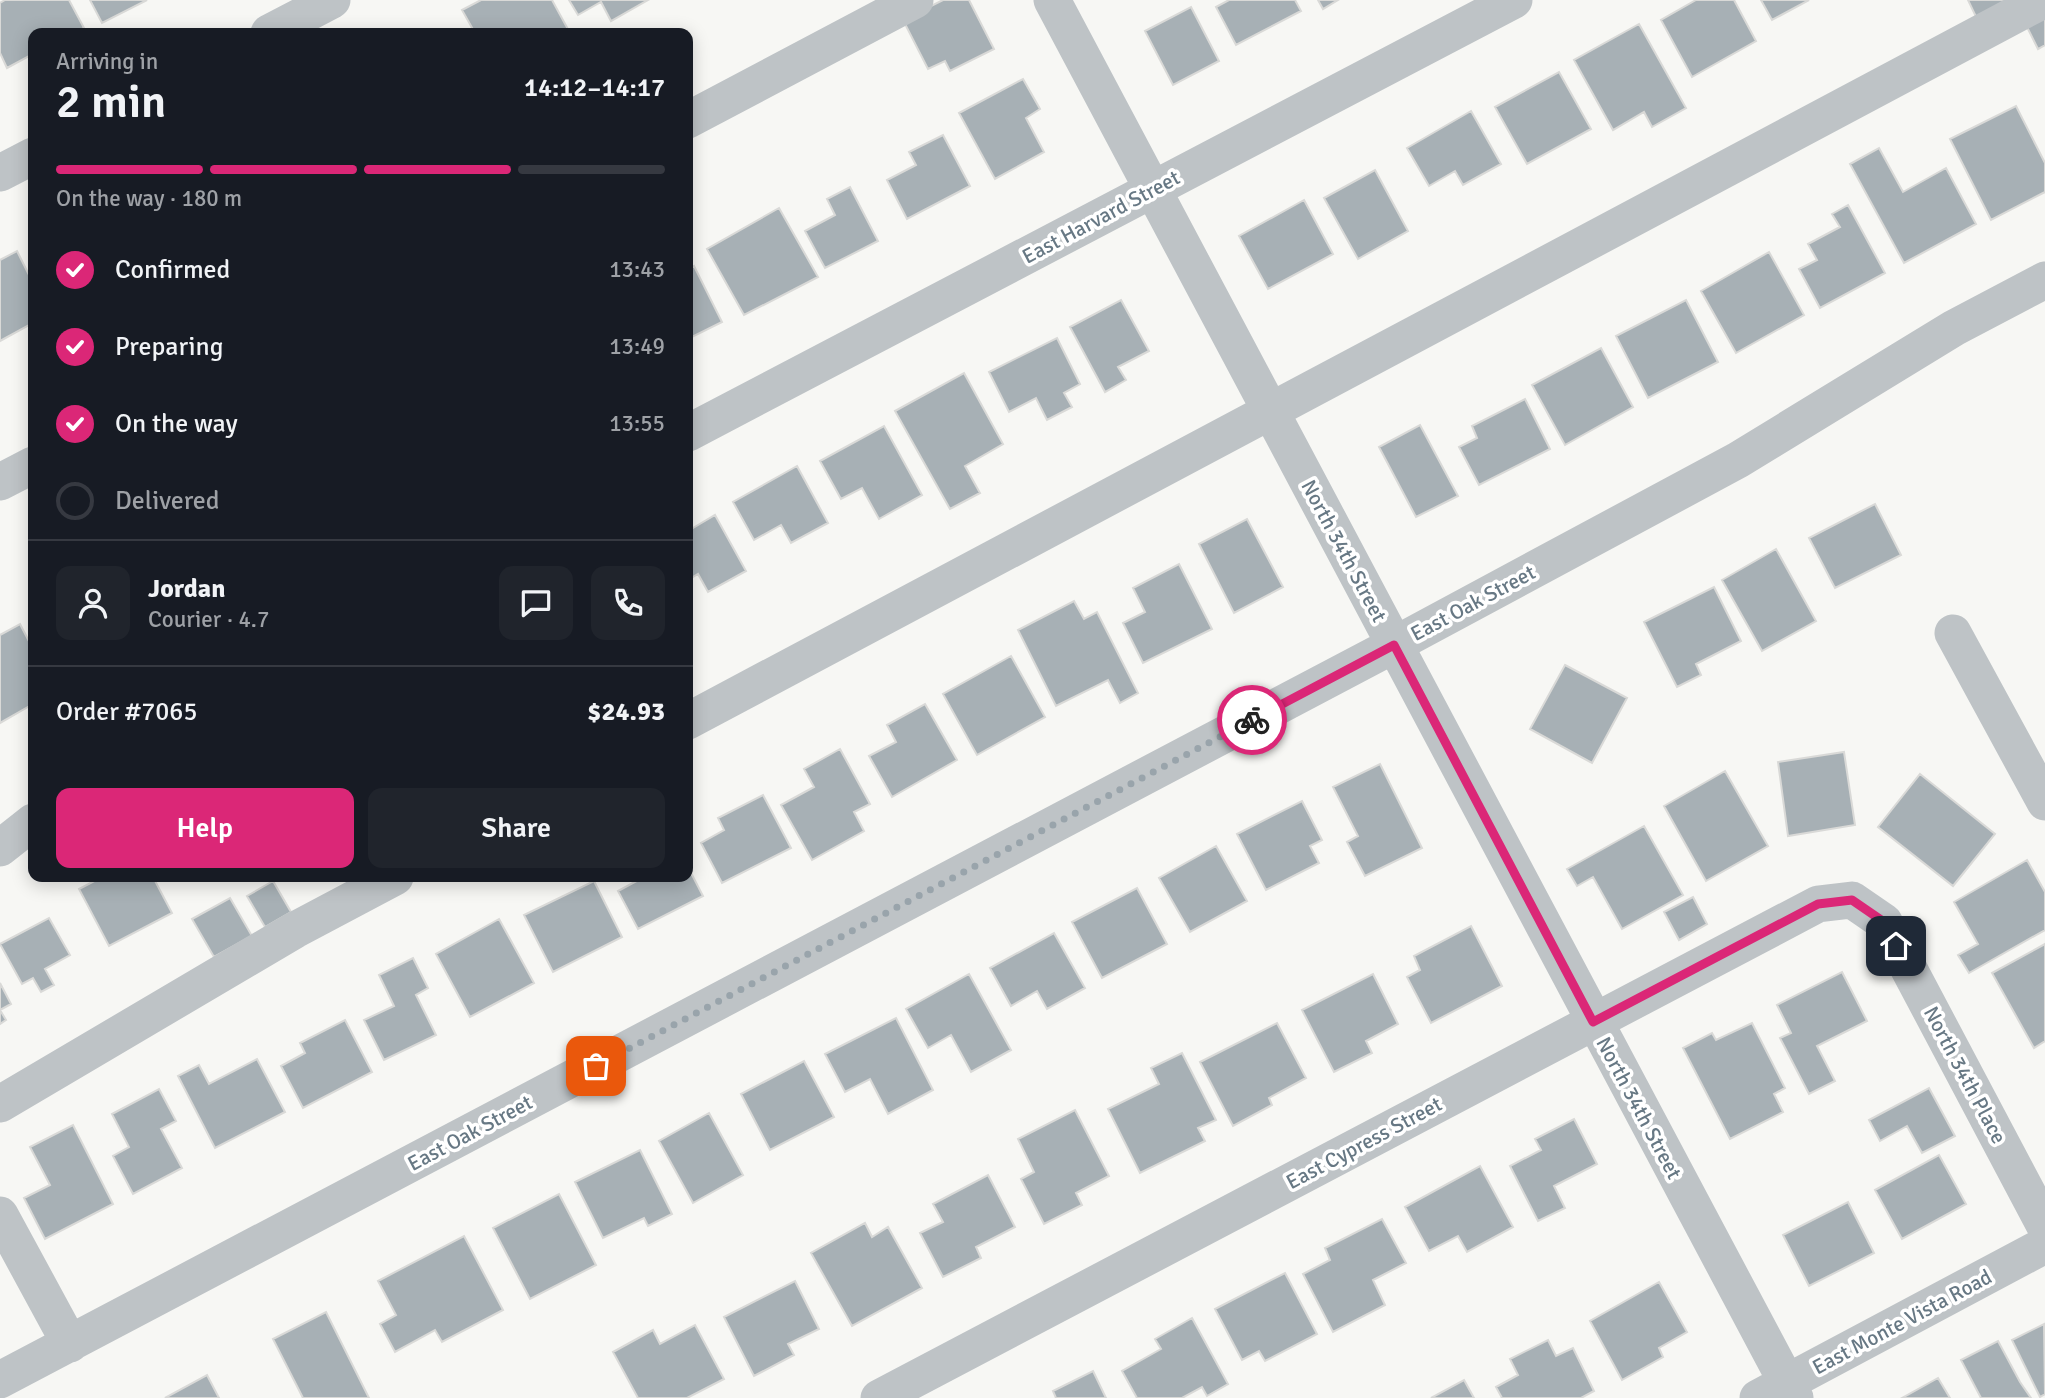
<!DOCTYPE html>
<html lang="en">
<head>
<meta charset="utf-8">
<style>
  body { margin:0; font-family:Signika,sans-serif; background:#20242c; color:#f1f3f6; height:100vh; display:flex; flex-direction:column; font-size:26px; white-space:nowrap }
  * { box-sizing:border-box; margin:0 }
  p { font-size:23px; color:#9ea1a6 }
  .icon { flex:none; width:38px; height:38px; fill:none; stroke:currentColor; stroke-width:2; stroke-linecap:round; stroke-linejoin:round }
  .map { position:relative; flex:1; overflow:hidden }
  .side { position:absolute; left:28px; top:28px; width:665px; height:854px; display:flex; flex-direction:column; background:#171b24; border-radius:14px; box-shadow:0 4px 18px #0003 }
  .side>* { flex:none }
  .pin { position:absolute; display:grid; place-items:center; width:60px; height:60px; color:#fff; margin:-30px; border-radius:14px; box-shadow:0 4px 10px #0006 }
  .courier { position:absolute; display:grid; place-items:center; width:70px; height:70px; margin:-35px; border:5px solid #db2777; border-radius:50%; background:#fff; color:#222; box-shadow:0 2px 9px #0007 }
  .overview em { font-style:normal; font-weight:600 }
  .overview div { display:flex; flex-direction:column-reverse }
  .overview { display:flex; align-items:center; justify-content:space-between; height:119px; padding:0 28px }
  h1 { font-size:46px; font-weight:600; line-height:52px }
  .bar { display:grid; grid-template-columns:repeat(4,1fr); gap:10px 7px; align-content:center; height:84px; padding:0 28px }
  .bar i { height:9px; border-radius:5px; background:#363941 }
  .bar .active { background:#db2777 }
  .bar p { grid-column:span 4 }
  .line { display:flex; align-items:center; gap:18px; padding:0 28px; border-top:2px solid #363941 }
  .line div { flex:1 }
  .round { display:grid; place-items:center; flex:none; width:74px; height:74px; border-radius:14px; background:#20242c }
  ol { padding:0 28px; list-style:none }
  li { display:flex; align-items:center; gap:21px; height:77px }
  li p { margin-inline-start:auto }
  li .icon { padding:7px; border-radius:50%; background:#db2777; color:#fff; stroke-width:4 }
  li:last-child { color:#9ea1a6 }
  li i { width:38px; height:38px; border:4px solid #363941; border-radius:50% }
  .primary-button { display:flex; gap:14px; margin-top:auto; padding:14px 28px }
  .primary-button a { flex:1; height:80px; border-radius:14px; background:#db2777; color:#fff; font-size:28px; font-weight:600; line-height:80px; text-align:center }
  .primary-button a+a { background:#20242c; color:#f1f3f6 }
  .map>svg:first-child { display:block }
  .building { fill:#a7b0b5; stroke:#d9d9d7; stroke-width:2 }
  .lines { fill:none; stroke-linecap:round; stroke-linejoin:round }
  .minor { stroke:#bec3c6; stroke-width:37 }
  .done { stroke:#99a4ab; stroke-width:7; stroke-dasharray:0 12.6 }
  .route { stroke:#db2777; stroke-width:9 }
  .labels { text-anchor:middle; dominant-baseline:central; stroke-width:7; stroke-linejoin:round; paint-order:stroke }
  .street-label { font-size:21px; fill:#677884; stroke:#fff }
</style>
</head>
<body>
<div class="map">
<svg width="2045" height="1398" viewBox="0 0 2045 1398">
  <rect width="100%" height="100%" fill="#f7f7f4"/>
  <path class="building" d="M5,0H69L84,28L74,33H33V54L7,68L0,53V3Z
    M90,0H147L102,23Z
    M481,0H552L570,33H475L462,10Z
    M569,0H648L611,21L601,2L578,15Z
    M943,0H969L994,49L950,71L945,61L928,69L903,20Z
    M1229,0H1295L1301,11L1236,45L1216,7Z
    M1318,0H1338L1323,9Z
    M1696,0H1734L1756,41L1692,77L1661,20Z
    M1761,0H1809L1772,20Z
    M1968,0H2019L1978,21Z
    M1191,7L1219,61L1173,85L1145,31Z
    M2045,13V45L2038,49L2025,23Z
    M1639,24L1686,108L1652,127L1644,112L1613,130L1574,60Z
    M1559,72L1591,129L1527,164L1495,107Z
    M1023,79L1040,109L1026,118L1044,152L995,179L959,113Z
    M2016,106L2045,163V192L1991,220L1950,139Z
    M1471,111L1501,164L1463,185L1455,171L1429,186L1407,148Z
    M943,135L970,186L907,219L887,180L916,165L909,152Z
    M1879,148L1903,192L1946,168L1976,224L1904,263L1850,164Z
    M1375,170L1408,231L1358,259L1324,198Z
    M850,187L878,241L825,268L805,231L835,215L827,199Z
    M1304,200L1333,254L1268,289L1239,236Z
    M1848,205L1885,273L1820,308L1799,269L1817,260L1808,244L1840,227L1832,214Z
    M779,208L818,277L744,315L707,249Z
    M17,251L33,283V323L0,341V260Z
    M1769,252L1804,315L1736,353L1701,291Z
    M694,266L722,322L688,339V270Z
    M1121,300L1149,351L1118,367L1126,380L1105,392L1070,327Z
    M1686,300L1718,362L1648,398L1616,336Z
    M1057,338L1080,384L1064,393L1072,407L1047,420L1036,398L1009,412L989,372Z
    M1601,348L1633,407L1565,445L1532,385Z
    M964,373L1003,444L965,466L980,493L950,509L895,411Z
    M1525,399L1550,449L1479,485L1459,447L1477,438L1472,426Z
    M1420,425L1458,496L1416,517L1379,447Z
    M884,426L922,495L879,519L862,488L841,499L820,461Z
    M797,466L828,523L791,543L781,525L754,540L733,502Z
    M1875,504L1901,555L1835,588L1809,538Z
    M715,515L746,571L708,592L698,574L688,580V531Z
    M1247,519L1283,587L1234,613L1199,544Z
    M1776,549L1816,621L1762,651L1722,580Z
    M1179,564L1212,629L1143,663L1123,623L1145,612L1133,588Z
    M1714,587L1741,641L1696,664L1701,675L1677,687L1644,622Z
    M1074,601L1084,619L1097,612L1138,693L1120,703L1108,680L1056,706L1018,630Z
    M20,624L33,649V704L0,723V635Z
    M1011,656L1045,717L977,755L943,694Z
    M1565,665L1627,698L1592,763L1530,729Z
    M925,704L957,760L892,797L869,756L896,742L887,725Z
    M840,749L870,804L854,812L864,831L812,860L781,805L814,787L804,769Z
    M1844,752L1855,825L1788,836L1778,762Z
    M1380,764L1422,848L1365,876L1347,842L1358,836L1333,787Z
    M1725,771L1768,846L1706,881L1664,806Z
    M1920,774L1995,834L1953,886L1878,827Z
    M763,795L791,848L722,883L701,843L724,830L718,818Z
    M1302,801L1322,840L1310,846L1319,863L1266,890L1237,834Z
    M1644,826L1683,895L1622,929L1593,877L1577,886L1567,869Z
    M1216,846L1247,901L1190,932L1159,878Z
    M2027,860L2045,892V930L1969,973L1958,955L1978,944L1954,902Z
    M688,867L703,896L638,929L618,891L644,877H688Z
    M102,877H153L172,913L109,946L79,889Z
    M273,881L291,912L265,927L247,896Z
    M594,881L622,937L553,972L524,915Z
    M1137,888L1167,944L1102,978L1072,922Z
    M1693,897L1707,924L1679,940L1664,912Z
    M230,898L252,936L214,957L192,919Z
    M49,918L70,955L45,969L54,985L41,992L33,978L22,984L0,944Z
    M499,919L534,983L470,1017L436,954Z
    M1471,926L1502,986L1431,1023L1407,977L1420,970L1414,956Z
    M1054,933L1085,988L1047,1009L1037,991L1011,1006L990,968Z
    M2045,944V1041L2034,1048L1992,973Z
    M413,958L428,988L416,995L436,1035L384,1060L364,1020L394,1006L379,975Z
    M1842,972L1867,1021L1817,1046L1835,1081L1809,1094L1780,1038L1791,1033L1777,1005Z
    M969,974L1011,1050L971,1072L951,1035L928,1048L906,1009Z
    M1373,974L1398,1024L1366,1041L1372,1053L1334,1072L1302,1010Z
    M0,983L11,1004L0,1010L6,1020L0,1024Z
    M896,1018L933,1090L888,1114L870,1079L845,1092L825,1054Z
    M345,1020L372,1072L303,1108L281,1066L305,1053L300,1043Z
    M1277,1023L1306,1078L1269,1098L1272,1105L1233,1126L1200,1062Z
    M1752,1023L1785,1088L1774,1094L1783,1112L1730,1139L1683,1048L1712,1033L1716,1040Z
    M1182,1053L1216,1120L1198,1128L1205,1141L1140,1173L1108,1109L1159,1084L1151,1068Z
    M257,1059L285,1112L215,1148L178,1076L199,1065L209,1084Z
    M804,1061L834,1117L770,1150L741,1094Z
    M1929,1088L1955,1136L1922,1153L1907,1126L1880,1141L1869,1120Z
    M159,1089L176,1121L161,1129L182,1168L133,1194L113,1156L129,1147L112,1114Z
    M1075,1110L1109,1176L1076,1193L1082,1205L1044,1224L1021,1179L1034,1172L1018,1139Z
    M709,1113L743,1175L693,1203L659,1141Z
    M1574,1119L1597,1164L1554,1186L1565,1208L1538,1221L1510,1166L1541,1150L1535,1139Z
    M73,1125L113,1204L45,1239L24,1198L50,1185L30,1147Z
    M640,1150L672,1214L648,1226L644,1218L603,1238L575,1182Z
    M1939,1155L1966,1204L1902,1239L1875,1190Z
    M1480,1166L1513,1227L1467,1252L1458,1236L1429,1251L1405,1207Z
    M988,1175L1015,1227L976,1247L981,1258L943,1277L920,1233L943,1222L933,1204Z
    M559,1194L596,1265L530,1299L493,1228Z
    M1848,1202L1874,1253L1809,1286L1783,1235Z
    M1382,1219L1406,1263L1373,1280L1385,1305L1333,1332L1303,1274L1330,1260L1325,1248Z
    M865,1223L872,1237L888,1227L922,1288L852,1326L811,1253Z
    M464,1236L503,1310L442,1342L435,1330L395,1352L380,1324L396,1315L378,1281Z
    M1285,1273L1317,1334L1265,1361L1259,1351L1242,1360L1215,1309Z
    M795,1281L819,1329L788,1344L794,1355L754,1376L724,1317Z
    M1659,1282L1687,1332L1659,1348L1663,1357L1622,1380L1590,1321Z
    M326,1312L369,1398H303L273,1339Z
    M1192,1318L1228,1384L1207,1396L1202,1387L1182,1398H1137L1122,1371L1161,1349L1155,1339Z
    M2044,1324L2045,1394L2040,1397L2012,1340Z
    M695,1325L724,1379L687,1398H638L613,1352L653,1330L660,1344Z
    M1548,1340L1556,1356L1573,1348L1594,1391L1581,1398H1502L1496,1387L1518,1375L1510,1359Z
    M1998,1341L2020,1382L2031,1398H1981L1961,1360Z
    M1093,1371L1106,1398H1056L1053,1391Z
    M207,1375L219,1398H165Z
    M1938,1378L1950,1398H1902Z
    M1464,1380L1474,1398H1431Z"/>
  <g class="lines">
    <path class="minor" d="M1052,0L1795,1398
      M269,33L332,0
      M688,120L915,0
      M0,173L33,156
      M688,433L1514,0
      M0,482L33,465
      M1953,633L2045,802
      M688,721L2043,0
      M0,848L33,822
      M0,1104L295,930L395,877
      M0,1215L70,1344
      M0,1380L1394,645L1738,460L1954,328L2045,280
      M879,1398L1818,904L1852,900L1884,922L2045,1226
      M1758,1398L2045,1245"/>
  </g>
  <g class="lines">
    <path class="done" d="M596,1066L1252,720"/>
    <path class="route" d="M1252,720L1394,645L1593,1022L1818,904L1852,900L1884,922L1896,946"/>
  </g>
  <g class="labels">
    <g class="street-label">
      <text transform="translate(1101 217) rotate(-28)">East Harvard Street</text>
      <text transform="translate(1344 551) rotate(62)">North 34th Street</text>
      <text transform="translate(1473 603) rotate(-28)">East Oak Street</text>
      <text transform="translate(1965 1075) rotate(62)">North 34th Place</text>
      <text transform="translate(1639 1108) rotate(62)">North 34th Street</text>
      <text transform="translate(470 1133) rotate(-28)">East Oak Street</text>
      <text transform="translate(1364 1143) rotate(-28)">East Cypress Street</text>
      <text transform="translate(1902 1322) rotate(-28)">East Monte Vista Road</text>
    </g>
  </g>
</svg>
<div class="pin" style="left:596px;top:1066px;background:#ea580c"><svg class="icon" aria-label="bag" viewBox="0 0 24 24"><path d="M5 8h14l-1 12H6zM9 8a3 3 0 0 1 6 0"/></svg></div>
<div class="pin" style="left:1896px;top:946px;background:#1f2937"><svg class="icon" aria-label="home" viewBox="0 0 24 24"><path d="M3 11l9-7 9 7M6 9v11h12V9"/></svg></div>
<div class="courier" style="left:1252px;top:720px"><svg class="icon" aria-label="bike" viewBox="0 0 24 24"><circle cx="6" cy="16" r="4"/><circle cx="18" cy="16" r="4"/><path d="M6 16l4-8h5l3 8M10 8l3 8H6M13 5h3"/></svg></div>
<section class="side">
<div class="overview"><div><h1>2 min</h1><p>Arriving in</p></div><em>14:12–14:17</em></div>
<div class="bar"><i class="active"></i><i class="active"></i><i class="active"></i><i></i><p>On the way · 180 m</p></div>
<ol>
<li><svg class="icon" aria-label="check" viewBox="0 0 24 24"><path d="M5 12l5 5 9-10"/></svg>Confirmed<p>13:43</p></li>
<li><svg class="icon" aria-label="check" viewBox="0 0 24 24"><path d="M5 12l5 5 9-10"/></svg>Preparing<p>13:49</p></li>
<li><svg class="icon" aria-label="check" viewBox="0 0 24 24"><path d="M5 12l5 5 9-10"/></svg>On the way<p>13:55</p></li>
<li><i></i>Delivered</li>
</ol>
<div class="line" style="height:126px"><a class="round"><svg class="icon" aria-label="person" viewBox="0 0 24 24"><circle cx="12" cy="8" r="4"/><path d="M4 21q1-7 8-7t8 7"/></svg></a><div><b>Jordan</b><p>Courier · 4.7</p></div><a class="round"><svg class="icon" aria-label="chat" viewBox="0 0 24 24"><path d="M4 5h16v11H9l-5 4z"/></svg></a><a class="round"><svg class="icon" aria-label="phone" viewBox="0 0 24 24"><path d="M5 4h4l2 5-3 2q2 4 5 5l2-3 5 2v4C11 20 4 13 5 4z"/></svg></a></div>
<div class="line" style="height:91px"><div>Order #7065</div><b>$24.93</b></div>
<div class="primary-button"><a>Help</a><a>Share</a></div>
</section>
</div>
</body>
</html>
